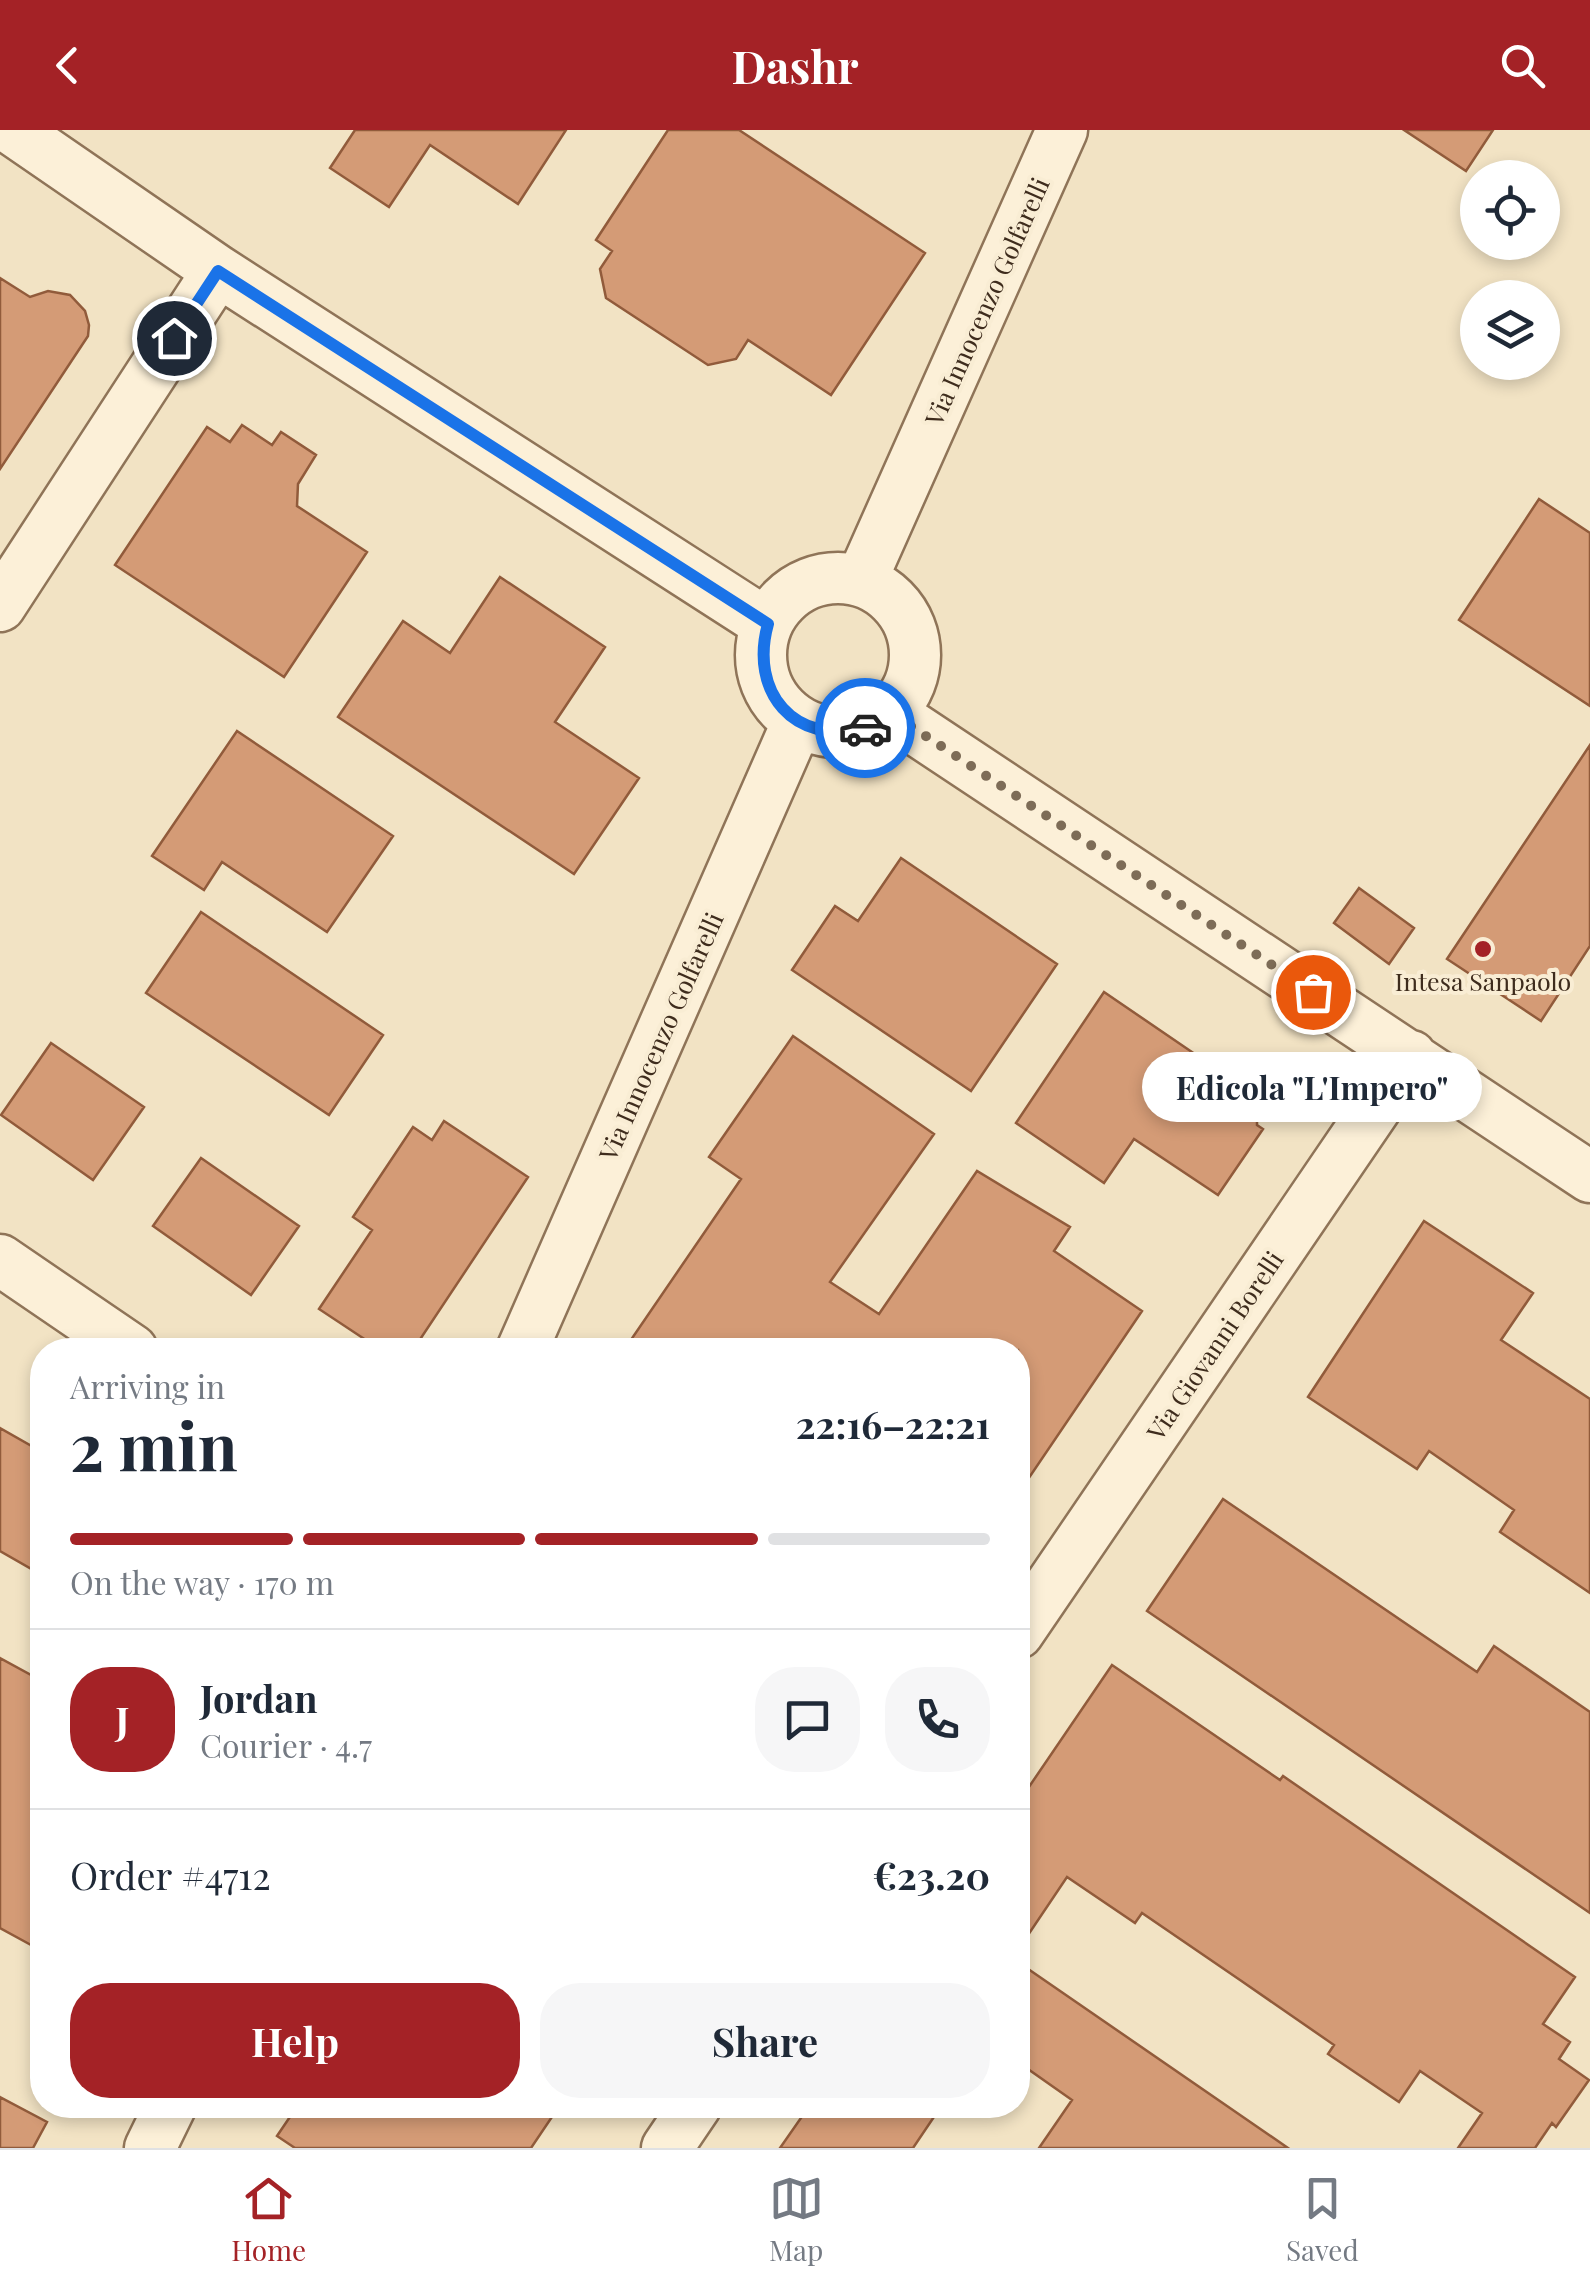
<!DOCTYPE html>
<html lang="en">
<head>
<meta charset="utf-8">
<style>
  body { margin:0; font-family:"Playfair Display",serif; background:#f6f6f7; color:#1f2937; height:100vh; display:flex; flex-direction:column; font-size:38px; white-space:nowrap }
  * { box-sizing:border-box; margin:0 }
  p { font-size:32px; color:#747a83 }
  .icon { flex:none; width:55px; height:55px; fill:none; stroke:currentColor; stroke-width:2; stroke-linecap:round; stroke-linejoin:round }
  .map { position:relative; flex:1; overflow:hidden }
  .sheet { position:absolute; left:30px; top:1208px; width:1000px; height:780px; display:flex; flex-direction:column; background:#fff; border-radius:40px; box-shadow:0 5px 15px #0003 }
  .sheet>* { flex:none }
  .controls { position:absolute; left:1460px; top:30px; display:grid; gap:20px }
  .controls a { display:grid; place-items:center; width:100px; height:100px; border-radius:50%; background:#fff; box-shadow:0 5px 15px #0003; font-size:50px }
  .pin { position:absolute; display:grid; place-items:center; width:85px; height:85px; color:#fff; margin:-42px; border:5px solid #fff; border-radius:50%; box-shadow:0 2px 10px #0007 }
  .courier { position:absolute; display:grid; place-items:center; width:100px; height:100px; margin:-50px; border:8px solid #1a73e8; border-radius:50%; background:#fff; color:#222; box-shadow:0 2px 12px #0007 }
  .bubble { position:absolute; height:70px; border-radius:35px; background:#fff; box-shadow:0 5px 15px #0003; font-size:32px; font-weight:700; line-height:70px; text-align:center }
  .summary em { font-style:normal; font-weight:700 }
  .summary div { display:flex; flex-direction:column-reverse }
  .summary { display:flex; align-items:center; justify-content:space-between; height:170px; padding:0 40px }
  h1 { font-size:65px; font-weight:700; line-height:75px }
  .bar { display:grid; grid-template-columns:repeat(4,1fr); gap:15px 10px; align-content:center; height:120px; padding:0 40px }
  .bar i { height:12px; border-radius:8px; background:#e0e1e3 }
  .bar .active { background:#a42226 }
  .bar p { grid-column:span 4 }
  .line { display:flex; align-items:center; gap:25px; padding:0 40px; border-top:2px solid #e0e1e3 }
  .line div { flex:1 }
  .round { display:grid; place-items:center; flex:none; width:105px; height:105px; border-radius:40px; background:#f6f6f7 }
  .primary-button { display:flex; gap:20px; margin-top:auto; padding:20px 40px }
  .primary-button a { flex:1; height:115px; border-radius:40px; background:#a42226; color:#fff; font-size:40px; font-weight:700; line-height:115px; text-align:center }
  .primary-button a+a { background:#f6f6f7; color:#1f2937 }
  header { display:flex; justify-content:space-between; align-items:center; height:130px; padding:0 40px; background:#a42226; color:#fff; font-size:45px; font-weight:700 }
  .dock { display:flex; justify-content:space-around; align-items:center; height:140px; border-top:2px solid #e0e1e3; background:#fff; font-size:28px; color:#747a83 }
  .dock a { display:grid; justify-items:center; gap:5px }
  .dock .active { color:#a42226 }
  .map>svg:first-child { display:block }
  .building { fill:#d49b76; stroke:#915b3b; stroke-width:2.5 }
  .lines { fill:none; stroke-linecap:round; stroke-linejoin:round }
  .minor-casing { stroke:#8f7458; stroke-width:55 }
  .minor { stroke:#fcf0d8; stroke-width:50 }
  .done { stroke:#7d6c57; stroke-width:10; stroke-dasharray:0 18 }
  .route { stroke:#1a73e8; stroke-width:12 }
  .poi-dot { fill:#a42226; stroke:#f9edd4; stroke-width:4 }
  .labels { text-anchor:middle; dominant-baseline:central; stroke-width:8; stroke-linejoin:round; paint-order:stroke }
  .street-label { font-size:25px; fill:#3e2c1d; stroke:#f9edd4 }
  .poi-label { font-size:25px; fill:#3e2c1d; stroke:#f9edd4 }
</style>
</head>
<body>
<header><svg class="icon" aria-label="back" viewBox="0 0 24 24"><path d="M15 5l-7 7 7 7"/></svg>Dashr<svg class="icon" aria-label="search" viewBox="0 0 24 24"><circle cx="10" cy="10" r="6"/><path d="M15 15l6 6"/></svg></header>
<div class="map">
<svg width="1590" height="2018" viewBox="0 0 1590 2018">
  <rect width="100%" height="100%" fill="#f2e3c4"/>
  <path class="building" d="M355,0H566L518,74L430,15L389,77L330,38Z
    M668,0H739L925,123L831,265L748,210L736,229L708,235L606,168L600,139L612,121L596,110Z
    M1404,0H1493L1466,41Z
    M0,148L30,167L48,161L70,165L85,181L89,195L88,206L0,339Z
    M242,295L272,315L281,302L316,325L298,354L297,376L367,422L284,547L115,435L207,297L230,312Z
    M1539,369L1590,403V576L1459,490Z
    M500,447L605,517L555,592L639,648L574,744L338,587L403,491L450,523Z
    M237,601L393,706L327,802L222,732L204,760L152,726Z
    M1590,615V816L1541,891L1447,829Z
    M901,728L1057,834L971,961L792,840L835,776L858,791Z
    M1359,758L1414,798L1389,834L1334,793Z
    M201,782L383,905L329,985L146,863Z
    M1104,862L1208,933L1221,932L1249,957L1257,974V995L1263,999L1218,1065L1134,1009L1104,1053L1016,993Z
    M793,906L934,1004L830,1152L879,1184L977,1041L1070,1097L1054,1121L1142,1181L1018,1364V1220H624L741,1049L709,1027Z
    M51,913L144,977L93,1050L1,985Z
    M444,991L528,1047L413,1220H381L319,1179L372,1100L353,1087L413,997L432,1010Z
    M201,1028L299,1096L251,1165L153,1096Z
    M1424,1091L1533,1163L1501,1210L1590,1269V1463L1500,1402L1514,1380L1429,1321L1417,1339L1308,1267Z
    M0,1298L42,1322V1445L0,1421Z
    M1223,1369L1477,1542L1494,1516L1590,1582V1783L1147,1481Z
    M0,1528L42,1551V1821L0,1798Z
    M1112,1535L1280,1650L1283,1646L1575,1847L1543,1894L1570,1912L1559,1929L1589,1950L1556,1997L1552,1993L1535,2018H1458L1482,1983L1420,1941L1399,1972L1328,1924L1334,1915L1240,1850L1142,1783L1135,1793L1067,1747L1018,1820V1673Z
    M1018,1832L1288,2018H1039L1072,1970L1018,1932Z
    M0,1967L47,1992L33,2018H0Z
    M298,1975H560L531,2018H295L277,2006Z
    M810,1975H942L913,2018H780Z"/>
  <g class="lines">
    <defs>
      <path id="minor" d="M13,0L218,141L767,494
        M761 525a77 77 0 1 1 154 0a77 77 0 1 1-154 0Z
        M861,451L1062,0
        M0,476L218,141
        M891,583L1590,1047
        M0,1130L132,1220
        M522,1220L798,591
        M1018,1503L1411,926
        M150,2018L171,1975
        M667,2018L696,1975"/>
    </defs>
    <use href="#minor" class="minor-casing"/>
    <use href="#minor" class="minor"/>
  </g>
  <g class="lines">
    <path class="done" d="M865,598L891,583L1313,862"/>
    <path class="route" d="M174,208L218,141L768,494C749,562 794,616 865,598"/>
  </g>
  <circle class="poi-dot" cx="1483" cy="819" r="10"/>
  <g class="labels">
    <g class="street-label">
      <text transform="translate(986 171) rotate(-66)">Via Innocenzo Golfarelli</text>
      <text transform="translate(660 906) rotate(-66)">Via Innocenzo Golfarelli</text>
      <text transform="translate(1214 1215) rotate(-56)">Via Giovanni Borelli</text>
    </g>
    <g class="poi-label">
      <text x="1483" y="850">Intesa Sanpaolo</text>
    </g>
  </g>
</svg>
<div class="controls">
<a><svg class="icon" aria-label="locate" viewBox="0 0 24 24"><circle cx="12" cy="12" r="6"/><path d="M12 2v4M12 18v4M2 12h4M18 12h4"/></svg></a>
<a><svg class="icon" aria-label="layers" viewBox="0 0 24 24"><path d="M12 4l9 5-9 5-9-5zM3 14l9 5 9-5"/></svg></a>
</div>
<div class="pin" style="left:1313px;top:862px;background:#ea580c"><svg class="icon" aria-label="bag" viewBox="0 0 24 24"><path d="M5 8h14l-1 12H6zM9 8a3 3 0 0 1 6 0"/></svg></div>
<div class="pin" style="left:174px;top:208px;background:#1f2937"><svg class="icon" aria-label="home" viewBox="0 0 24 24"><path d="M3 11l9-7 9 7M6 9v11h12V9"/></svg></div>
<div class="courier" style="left:865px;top:598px"><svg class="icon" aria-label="car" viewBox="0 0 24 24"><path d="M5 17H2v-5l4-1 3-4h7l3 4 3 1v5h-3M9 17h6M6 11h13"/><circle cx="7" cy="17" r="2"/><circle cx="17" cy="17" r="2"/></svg></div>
<div class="bubble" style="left:1142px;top:922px;width:340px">Edicola &quot;L'Impero&quot;</div>
<section class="sheet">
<div class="summary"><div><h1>2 min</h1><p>Arriving in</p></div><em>22:16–22:21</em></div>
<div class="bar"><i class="active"></i><i class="active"></i><i class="active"></i><i></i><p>On the way · 170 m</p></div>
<div class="line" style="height:180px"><b class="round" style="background:#a42226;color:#fff">J</b><div><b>Jordan</b><p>Courier · 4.7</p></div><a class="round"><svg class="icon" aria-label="chat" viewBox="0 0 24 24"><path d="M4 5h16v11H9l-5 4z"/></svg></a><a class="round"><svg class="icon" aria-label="phone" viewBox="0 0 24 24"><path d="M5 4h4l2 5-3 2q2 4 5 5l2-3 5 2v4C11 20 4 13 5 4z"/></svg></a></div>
<div class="line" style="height:130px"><div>Order #4712</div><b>€23.20</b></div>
<div class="primary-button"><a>Help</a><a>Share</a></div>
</section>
</div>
<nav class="dock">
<a class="active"><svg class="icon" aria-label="home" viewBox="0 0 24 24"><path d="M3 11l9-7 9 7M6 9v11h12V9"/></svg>Home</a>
<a><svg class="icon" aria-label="map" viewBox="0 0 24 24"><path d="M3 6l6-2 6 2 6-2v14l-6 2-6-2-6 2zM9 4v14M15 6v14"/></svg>Map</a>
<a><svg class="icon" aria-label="saved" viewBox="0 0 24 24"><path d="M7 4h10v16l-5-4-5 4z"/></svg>Saved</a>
</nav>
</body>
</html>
